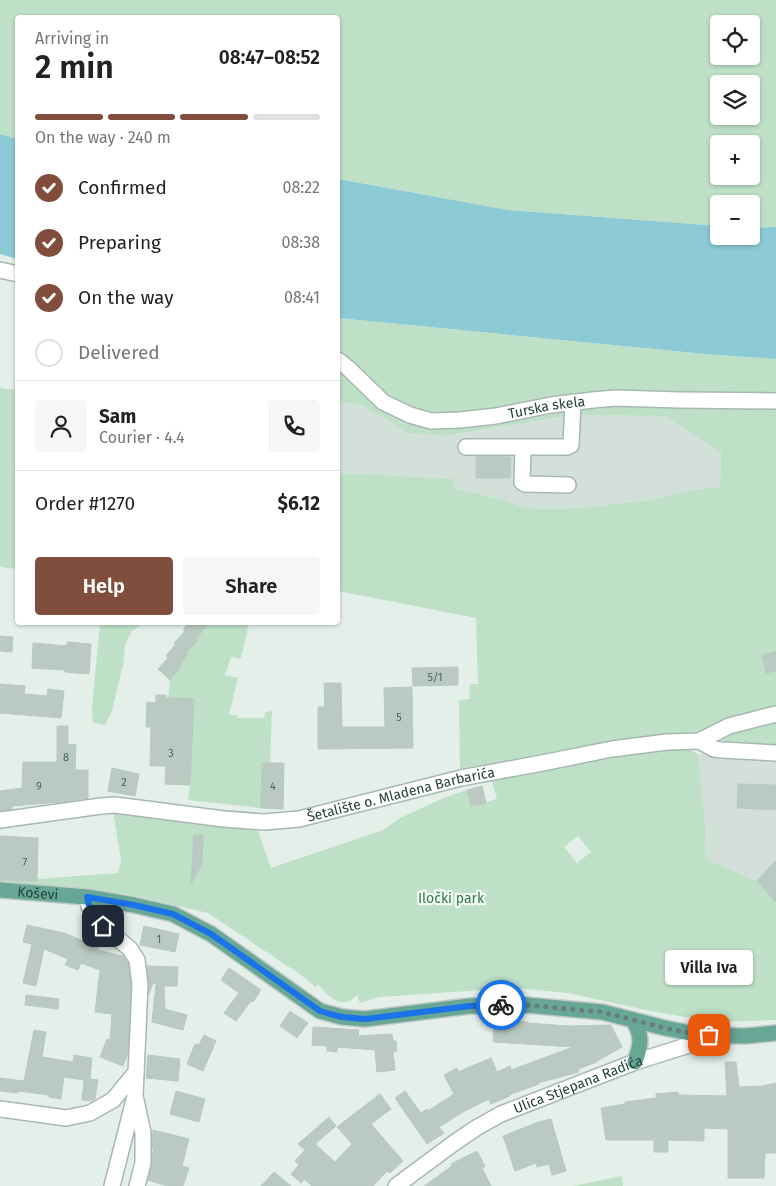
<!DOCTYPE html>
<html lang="en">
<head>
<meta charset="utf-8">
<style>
  body { margin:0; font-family:"Fira Sans",sans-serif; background:#f6f6f6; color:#222; height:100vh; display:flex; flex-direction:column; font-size:19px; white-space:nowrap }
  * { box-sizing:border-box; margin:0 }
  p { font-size:16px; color:#767676 }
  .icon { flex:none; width:28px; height:28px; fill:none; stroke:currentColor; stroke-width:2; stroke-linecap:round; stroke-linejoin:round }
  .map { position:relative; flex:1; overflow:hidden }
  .details { position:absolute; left:15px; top:15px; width:325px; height:610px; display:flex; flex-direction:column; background:#fff; border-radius:5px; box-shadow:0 1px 4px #0004 }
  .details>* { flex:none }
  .fabs { position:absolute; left:710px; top:15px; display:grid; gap:10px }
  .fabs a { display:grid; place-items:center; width:50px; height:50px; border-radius:5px; background:#fff; box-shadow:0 1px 4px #0004; font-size:25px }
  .pin { position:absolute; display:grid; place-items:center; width:42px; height:42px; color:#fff; margin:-21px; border-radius:10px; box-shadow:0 2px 8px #0006 }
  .courier { position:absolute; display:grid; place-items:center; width:50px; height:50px; margin:-25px; border:4px solid #1a73e8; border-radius:50%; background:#fff; color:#222; box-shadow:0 1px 6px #0007 }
  .bubble { position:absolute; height:35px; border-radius:5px; background:#fff; box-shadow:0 1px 4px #0004; font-size:16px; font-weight:600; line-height:35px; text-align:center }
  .headline em { font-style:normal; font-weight:600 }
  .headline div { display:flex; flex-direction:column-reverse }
  .headline { display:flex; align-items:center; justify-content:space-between; height:85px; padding:0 20px }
  h1 { font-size:32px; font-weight:600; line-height:38px }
  .bar { display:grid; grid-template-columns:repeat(4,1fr); gap:8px 5px; align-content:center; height:60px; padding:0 20px }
  .bar i { height:6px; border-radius:4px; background:#e0e0e0 }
  .bar .current { background:#814d3c }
  .bar p { grid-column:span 4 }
  .line { display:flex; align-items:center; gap:12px; padding:0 20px; border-top:1px solid #e0e0e0 }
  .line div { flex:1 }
  .round { display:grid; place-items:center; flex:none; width:52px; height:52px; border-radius:5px; background:#f6f6f6 }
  ol { padding:0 20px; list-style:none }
  li { display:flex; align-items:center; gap:15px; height:55px }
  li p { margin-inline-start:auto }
  li .icon { padding:5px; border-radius:50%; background:#814d3c; color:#fff; stroke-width:4 }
  li:last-child { color:#767676 }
  li i { width:28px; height:28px; border:2px solid #e0e0e0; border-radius:50% }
  .action { display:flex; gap:10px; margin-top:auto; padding:10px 20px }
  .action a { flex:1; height:58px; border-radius:5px; background:#814d3c; color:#fff; font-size:20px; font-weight:600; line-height:58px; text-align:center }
  .action a+a { background:#f6f6f6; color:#222 }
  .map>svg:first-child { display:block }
  .built { fill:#d3dfd9 }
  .green { fill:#bee0c7; fill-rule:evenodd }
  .water { fill:#8ccad5 }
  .building { fill:#bacac3; stroke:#b7c9c1 }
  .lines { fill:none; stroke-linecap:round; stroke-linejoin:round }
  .minor-casing { stroke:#a7b8b1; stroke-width:18 }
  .major-casing { stroke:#c1cac8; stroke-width:18 }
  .minor { stroke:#fff; stroke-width:15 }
  .major { stroke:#68a695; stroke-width:15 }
  .done { stroke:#677f77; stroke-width:5; stroke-dasharray:0 9 }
  .route { stroke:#1a73e8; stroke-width:6 }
  .labels { text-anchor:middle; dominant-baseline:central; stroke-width:4.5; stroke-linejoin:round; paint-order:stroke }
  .number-label { font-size:11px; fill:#49645c }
  .street-label { font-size:14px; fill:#234239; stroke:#f6fbf8 }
  .park-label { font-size:14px; fill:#2b7a49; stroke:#f6fbf8 }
</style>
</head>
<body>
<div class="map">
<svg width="776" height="1186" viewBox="0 0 776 1186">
  <rect width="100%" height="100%" fill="#e5efea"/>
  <path class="built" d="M338,401L363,406L409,433L444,436L573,415L665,416L721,452L720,487L691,490L649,500L588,507L557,509L526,508L501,499L454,488V479L365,474H338Z
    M698,754L776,757V893L772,898L757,881L706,859L705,824Z"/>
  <path class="green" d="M0,0H776V227L751,228V204H719V226L508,210L338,179V18H18L17,139L0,134ZM719,24H751V56H719ZM719,84H751V116H719ZM719,144H751V176H719Z
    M338,318L705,354L776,359V652L762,655L766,673L776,671V710L692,733L589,747L460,771L459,700L469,699L470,684H478L476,618L338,591V474H365L454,479V488L501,499L526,508L557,509L588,507L649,500L691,490L720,487L721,452L665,416L573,415L444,436L409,433L363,406L338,401Z
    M0,388L17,390V569L0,567Z
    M100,623H143L132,631L125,644L123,665L112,711L105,725L93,723L92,707Z
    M210,623H249L241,659L231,657L225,675L238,678L229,715H237L238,718H264L265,712L272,711L270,763H262L261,808L188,800L190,785L194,699L168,698L170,680L181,666L180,664L188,655L186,653L196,642L195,640Z
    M776,718V749L723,743V737L728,731Z
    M683,746L698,754L705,824L706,859L757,881L772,897L776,893V1020L716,1022L655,1012L568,993L515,988L379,997L360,1003L357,995C343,1011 328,997 318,984L316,988L304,977L208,913L145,898L126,894L60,890L0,884V880L36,881L37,879L118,873L121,861L113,811L124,810L258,831L271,868L383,830L400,818L446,797L467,790L471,806L497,799L492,782L546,769ZM578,836L591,852L577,863L564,847Z
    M622,1176L623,1186H573Z"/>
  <path class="water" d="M0,134L17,139V259L0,254Z
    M338,179L508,210L719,226V236H751V228L776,227V359L705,354L338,318Z"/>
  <path class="building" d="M476,456L511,457L510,478H476Z
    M189,622H210L195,640L197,641L186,653L188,655L180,664L181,666L170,680L158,669L168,658L166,656L176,644L174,643L185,631L183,630Z
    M0,636L13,637L12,652L0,651Z
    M67,642L91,644L89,674L65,672V670L32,668L33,643L67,646Z
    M776,652V671L766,673L762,655Z
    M458,667V685L413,686L412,668Z
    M324,683H341L342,727H385L384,688L412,687L413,748L318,749V707H325Z
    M0,684L25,686L24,694L47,696L48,689L64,691L61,718L0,713Z
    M156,695H166V698L194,699L190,785L165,784L166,766H150L151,727H146L147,702L156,703Z
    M57,726H68V744L76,745L75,770H88V798L62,802L12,806V809L0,811V791L22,788L23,762H57Z
    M262,763H284L283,809L261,808Z
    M112,768L139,774L135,796L108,791Z
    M738,784L776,785V810L737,808Z
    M482,786L486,803L471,806L467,790Z
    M194,835H203L202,864L191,884Z
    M0,836L38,838L37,881L0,880Z
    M776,860V902L757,881Z
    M27,925L64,933L98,947L97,950L123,956L128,963L131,985L128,1053L123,1066L100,1057L107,1039L110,1040L112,1014L95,1012L100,970L81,963L78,970L65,965L68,959L44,949L36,986L23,983L32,944L23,942Z
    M144,926L179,934L175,952L140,945Z
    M147,966L178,967L177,986H164L165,1009L187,1015L183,1030L152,1022L156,984L153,983L149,994V984Z
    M229,968L261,990L253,1002L251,1001L236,1021L224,1013L239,993L221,980Z
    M26,995L59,999L58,1009L25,1005Z
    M290,1011L308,1023L297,1038L280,1026Z
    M494,1020L528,1022V1023L568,1026L611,1025L622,1047L597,1061V1062L578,1069L579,1072L538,1083L539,1084L509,1095L510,1096L491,1104L489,1099L463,1112L439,1127L444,1133L427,1144L395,1098L405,1091L421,1113L427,1109L428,1111L454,1094L444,1075L457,1068L458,1072L491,1058L497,1072L510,1066L511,1070L573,1047L493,1042Z
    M313,1027L359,1030L358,1036L392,1034L393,1041H396L397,1051L393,1052L395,1070L377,1072L375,1050L337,1047V1052L327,1051V1046L312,1045Z
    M34,1030L46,1032L42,1057L73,1062L74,1055L92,1058L90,1079L98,1080L95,1099L91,1101L82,1100L84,1080L64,1077L61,1099L49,1097V1095L18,1091L17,1093L0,1091V1078L24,1081Z
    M204,1035L216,1041L203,1071L187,1064L195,1044L199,1045Z
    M148,1055L180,1059L178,1081L146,1078Z
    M725,1062H736L739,1087L763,1086L776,1083V1153H765L764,1178H728V1129L704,1128V1141L668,1140V1152H654V1140H606L601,1108L625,1104V1102L656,1098V1094L678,1092V1095L727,1096Z
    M176,1091L205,1099L199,1122L170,1114Z
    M380,1094L391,1109L371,1124L403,1161L390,1173L387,1171L373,1186H312L304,1179L301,1183L291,1174L299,1165L295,1161L305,1150L298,1144L329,1117L336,1126L315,1144L335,1162L352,1144L337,1127Z
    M551,1119L566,1171L552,1175L549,1164L537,1167L536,1163L515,1171L503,1136L538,1122Z
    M153,1130L189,1139L182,1166L189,1168L183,1186H167L148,1180L152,1165V1154L154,1149L152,1148Z
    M477,1151L485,1166L482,1168L491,1186H424L452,1166L451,1164Z
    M274,1172L291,1186H261Z"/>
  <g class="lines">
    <defs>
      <g id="minor">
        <path d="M0,270L18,274"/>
        <path id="s1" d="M338,360L348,368L383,402L410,415L431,421L460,420L496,416L551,405L593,400L616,398L680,400L776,401"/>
        <path d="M466,447H567L571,445L573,402"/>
        <path d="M523,447L522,482L525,484L568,485"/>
        <path d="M699,741L714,749L722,750L776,753"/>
        <path id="s2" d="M0,820L101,806L115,805L224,819L264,822L299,819L461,778L537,764L612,749L667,742L699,741L729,726L776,714"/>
        <path d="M87,897L89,906L93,915L103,926L130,949L137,960L140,985L135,1096L112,1186"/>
        <path d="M136,1100L143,1133V1163L137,1186"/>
        <path d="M0,1109L66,1118L90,1113L113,1100L136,1072"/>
        <path id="s3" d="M396,1186L454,1143L476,1128L501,1114L635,1062L689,1045L697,1040L700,1035"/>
      </g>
      <g id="major">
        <path id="s4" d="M0,890L87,897L134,905L173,914L211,934L320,1011L342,1017L365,1019L470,1006L526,1005L602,1012L665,1028L700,1035L745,1036L776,1033"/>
        <path d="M633,1020C643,1037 641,1044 635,1062"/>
      </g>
    </defs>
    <use href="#minor" class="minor-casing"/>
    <use href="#major" class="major-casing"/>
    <use href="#minor" class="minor"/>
    <use href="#major" class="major"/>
  </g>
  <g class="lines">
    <path class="done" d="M501,1005H526L602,1012L665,1028L700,1035H709"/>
    <path class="route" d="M103,926C95,917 89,910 87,897L134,905L173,914L211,934L320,1011L330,1014L342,1017L365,1019L470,1006L501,1005"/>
  </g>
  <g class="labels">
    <g class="number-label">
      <text x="435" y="677">5/1</text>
      <text x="399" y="717">5</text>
      <text x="171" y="753">3</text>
      <text x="66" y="757">8</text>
      <text x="124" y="782">2</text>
      <text x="39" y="786">9</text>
      <text x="273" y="786">4</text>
      <text x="25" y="862">7</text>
      <text x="159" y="939">1</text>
    </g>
    <g class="street-label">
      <text stroke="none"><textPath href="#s1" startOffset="230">Turska skela</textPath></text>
      <text stroke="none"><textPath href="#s2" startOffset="406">Šetalište o. Mladena Barbarića</textPath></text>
      <text stroke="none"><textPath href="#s4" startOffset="38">Koševi</textPath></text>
      <text stroke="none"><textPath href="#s3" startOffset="210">Ulica Stjepana Radića</textPath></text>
    </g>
    <g class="park-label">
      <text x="451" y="898">Iločki park</text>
    </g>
  </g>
</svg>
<div class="fabs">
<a><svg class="icon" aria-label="locate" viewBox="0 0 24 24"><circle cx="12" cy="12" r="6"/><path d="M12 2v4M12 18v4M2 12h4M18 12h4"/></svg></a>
<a><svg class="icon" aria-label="layers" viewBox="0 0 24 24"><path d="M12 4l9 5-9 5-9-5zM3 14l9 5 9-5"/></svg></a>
<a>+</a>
<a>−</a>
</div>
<div class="pin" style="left:709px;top:1035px;background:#ea580c"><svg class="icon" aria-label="bag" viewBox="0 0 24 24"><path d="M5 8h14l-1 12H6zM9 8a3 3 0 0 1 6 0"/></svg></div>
<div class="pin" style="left:103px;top:926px;background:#1f2937"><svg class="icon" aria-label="home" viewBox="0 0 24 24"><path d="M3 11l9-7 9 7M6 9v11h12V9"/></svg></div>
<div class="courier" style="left:501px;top:1005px"><svg class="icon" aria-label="bike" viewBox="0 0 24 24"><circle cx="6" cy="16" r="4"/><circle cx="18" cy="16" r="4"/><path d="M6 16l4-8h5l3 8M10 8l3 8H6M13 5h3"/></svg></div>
<div class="bubble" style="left:665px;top:950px;width:88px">Villa Iva</div>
<section class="details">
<div class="headline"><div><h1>2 min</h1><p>Arriving in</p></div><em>08:47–08:52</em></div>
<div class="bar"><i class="current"></i><i class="current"></i><i class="current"></i><i></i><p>On the way · 240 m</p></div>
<ol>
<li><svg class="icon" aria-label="check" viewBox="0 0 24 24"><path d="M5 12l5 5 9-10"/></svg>Confirmed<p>08:22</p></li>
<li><svg class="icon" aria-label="check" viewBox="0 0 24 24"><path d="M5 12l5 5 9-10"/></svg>Preparing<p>08:38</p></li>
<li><svg class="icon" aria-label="check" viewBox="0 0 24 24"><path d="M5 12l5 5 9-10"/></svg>On the way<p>08:41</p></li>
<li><i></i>Delivered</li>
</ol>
<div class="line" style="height:90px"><a class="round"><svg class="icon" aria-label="person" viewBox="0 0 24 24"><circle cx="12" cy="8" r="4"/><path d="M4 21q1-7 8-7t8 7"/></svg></a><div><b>Sam</b><p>Courier · 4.4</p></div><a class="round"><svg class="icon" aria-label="phone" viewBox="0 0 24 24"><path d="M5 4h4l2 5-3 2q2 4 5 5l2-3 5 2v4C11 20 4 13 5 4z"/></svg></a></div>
<div class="line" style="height:65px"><div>Order #1270</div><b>$6.12</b></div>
<div class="action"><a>Help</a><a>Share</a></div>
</section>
</div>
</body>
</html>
